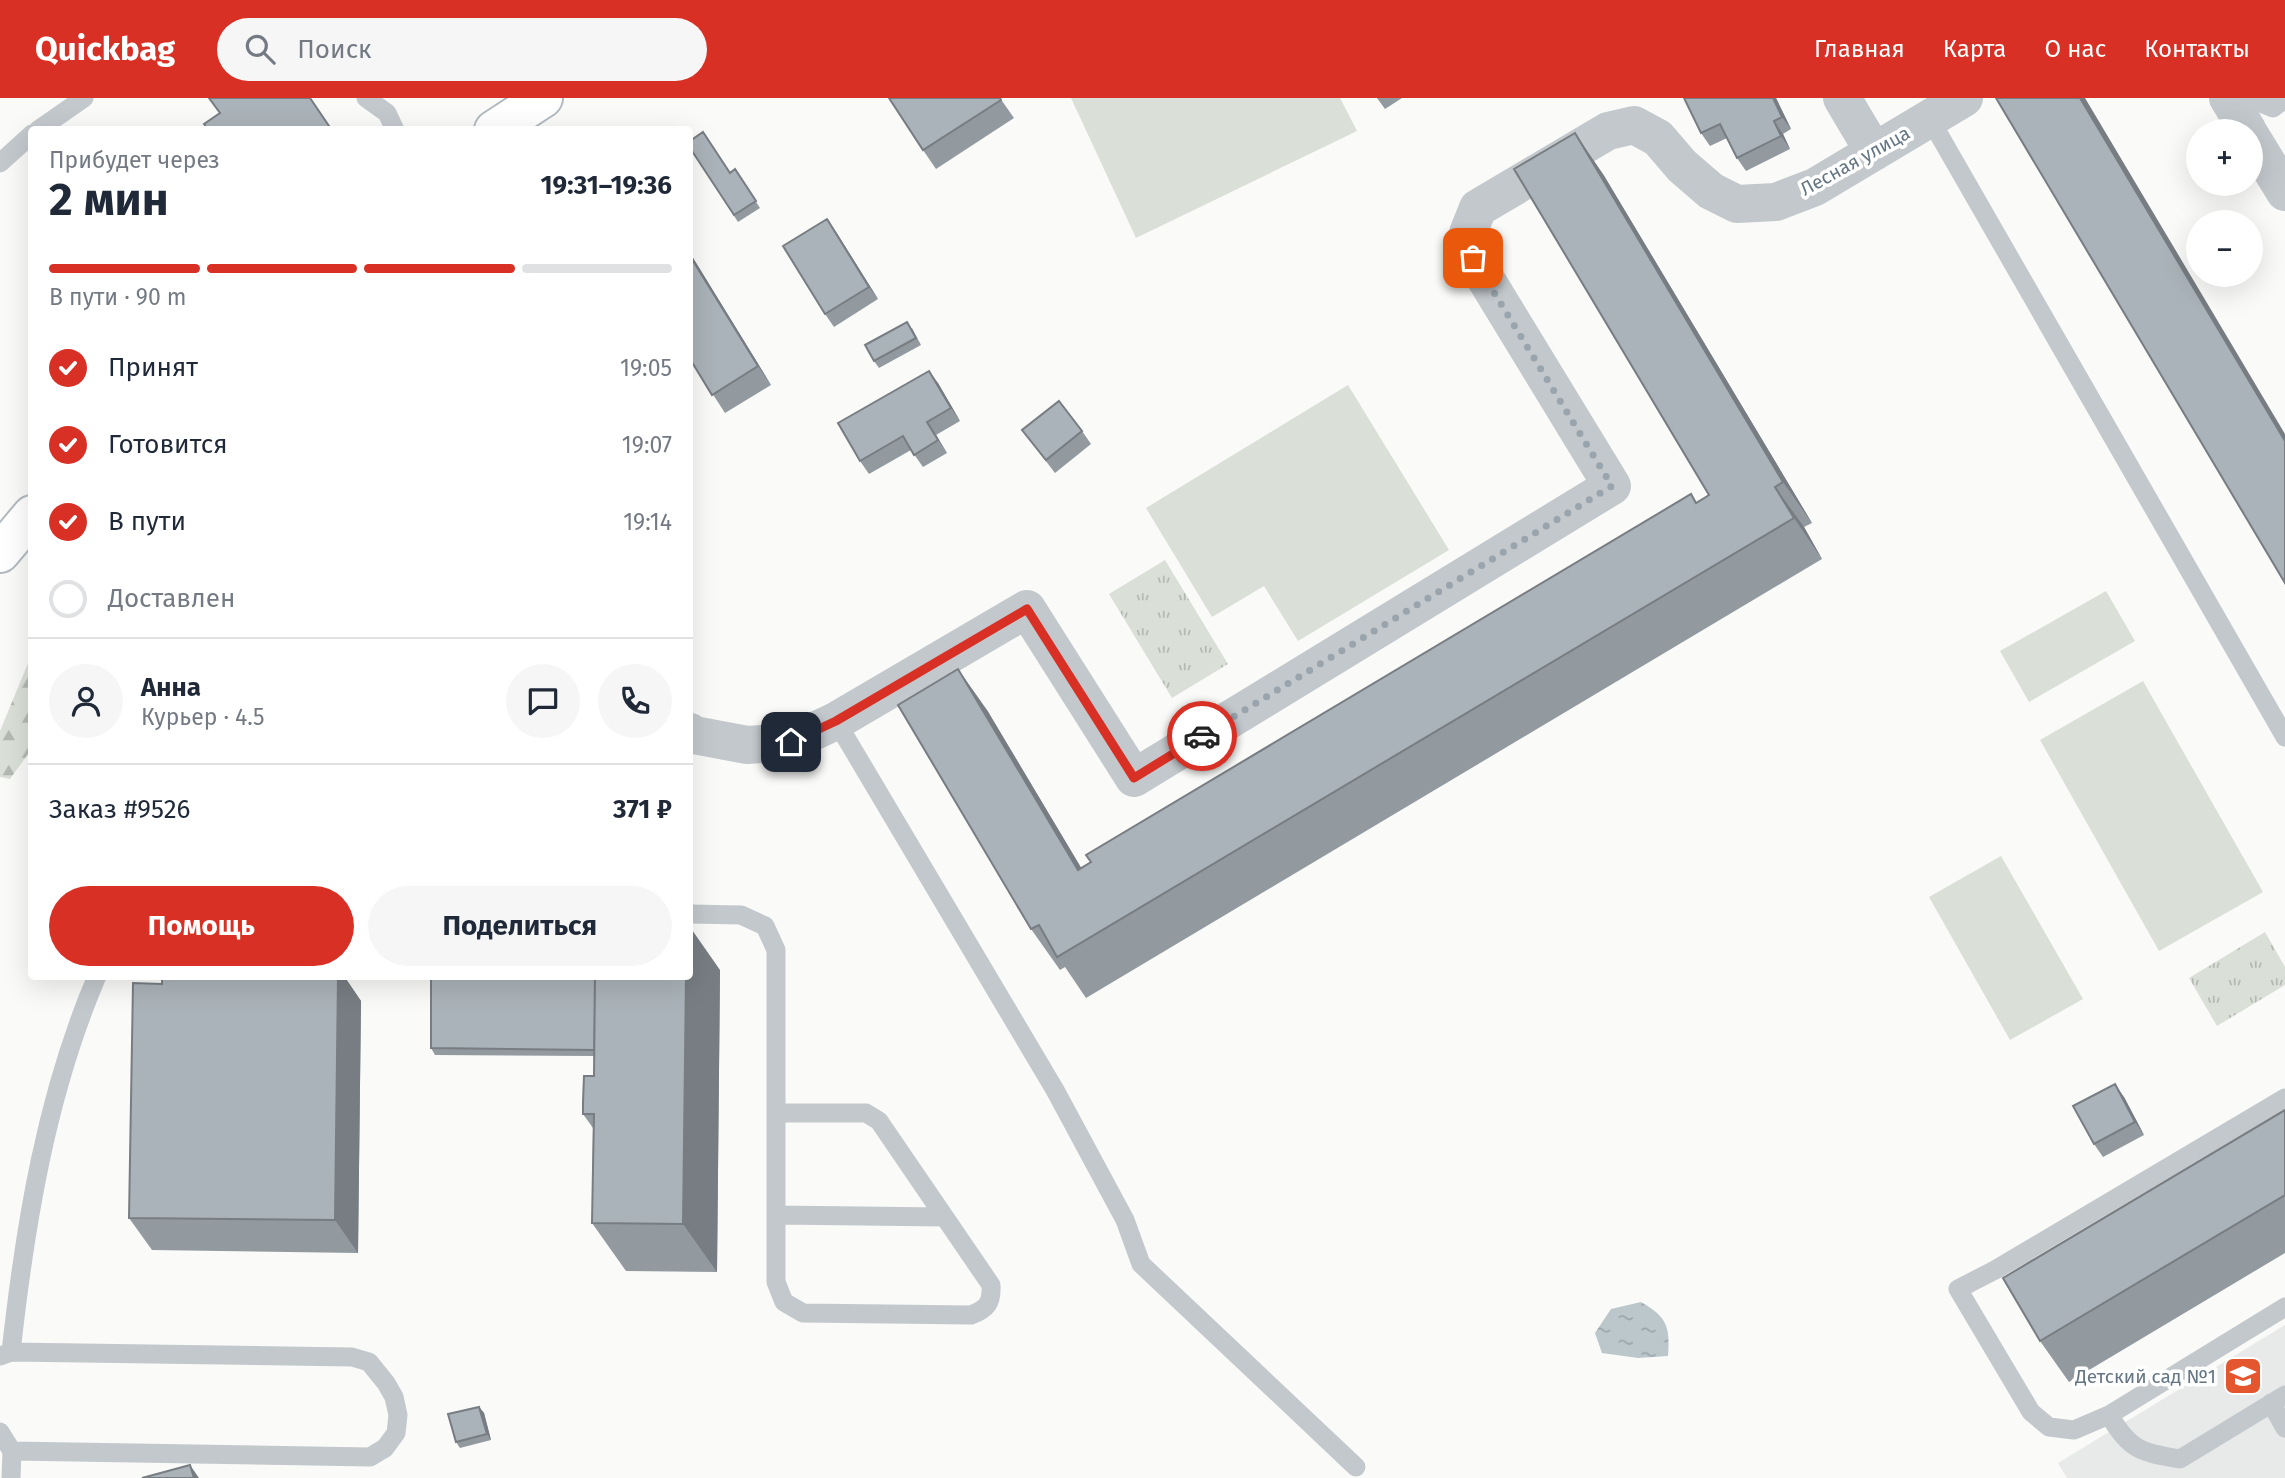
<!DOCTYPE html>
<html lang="ru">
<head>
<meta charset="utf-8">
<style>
  body { margin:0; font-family:"Fira Sans",sans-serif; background:#f6f6f7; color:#1f2937; height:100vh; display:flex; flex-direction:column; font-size:26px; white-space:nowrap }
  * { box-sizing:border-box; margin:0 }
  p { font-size:23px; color:#747a83 }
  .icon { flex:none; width:38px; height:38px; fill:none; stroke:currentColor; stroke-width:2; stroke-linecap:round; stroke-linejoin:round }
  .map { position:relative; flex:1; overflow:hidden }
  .panel { position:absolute; left:28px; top:28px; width:665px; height:854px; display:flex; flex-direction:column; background:#fff; border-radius:7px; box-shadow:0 7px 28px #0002 }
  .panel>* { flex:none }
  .fabs { position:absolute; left:2186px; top:21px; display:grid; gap:14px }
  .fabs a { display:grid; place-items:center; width:77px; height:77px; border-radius:50%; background:#fff; box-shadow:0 7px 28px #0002; font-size:35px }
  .pin { position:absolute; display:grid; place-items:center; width:60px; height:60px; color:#fff; margin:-30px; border-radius:14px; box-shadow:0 4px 10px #0006 }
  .courier { position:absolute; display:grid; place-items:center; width:70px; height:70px; margin:-35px; border:5px solid #d93025; border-radius:50%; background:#fff; color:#222; box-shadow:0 2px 9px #0007 }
  .head em { font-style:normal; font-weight:700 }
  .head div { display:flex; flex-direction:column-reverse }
  .head { display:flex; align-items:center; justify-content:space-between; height:119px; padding:0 21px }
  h1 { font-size:46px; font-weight:700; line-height:52px }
  .bar { display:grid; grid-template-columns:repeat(4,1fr); gap:10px 7px; align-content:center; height:84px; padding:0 21px }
  .bar i { height:9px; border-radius:5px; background:#e0e1e3 }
  .bar .on { background:#d93025 }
  .bar p { grid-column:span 4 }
  .line { display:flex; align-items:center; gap:18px; padding:0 21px; border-top:2px solid #e0e1e3 }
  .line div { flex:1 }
  .round { display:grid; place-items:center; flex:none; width:74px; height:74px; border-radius:37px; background:#f6f6f7 }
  ol { padding:0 21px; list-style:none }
  li { display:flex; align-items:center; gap:21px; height:77px }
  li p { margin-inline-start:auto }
  li .icon { padding:7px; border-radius:50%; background:#d93025; color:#fff; stroke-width:4 }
  li:last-child { color:#747a83 }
  li i { width:38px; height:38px; border:4px solid #e0e1e3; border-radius:50% }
  .primary-button { display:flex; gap:14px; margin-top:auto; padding:14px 21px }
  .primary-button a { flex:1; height:80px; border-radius:42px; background:#d93025; color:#fff; font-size:28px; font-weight:700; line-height:80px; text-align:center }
  .primary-button a+a { background:#f6f6f7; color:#1f2937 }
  header { display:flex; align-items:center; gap:42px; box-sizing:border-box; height:98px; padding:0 35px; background:#d93025; color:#fff }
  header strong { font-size:33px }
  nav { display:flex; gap:38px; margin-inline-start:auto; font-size:24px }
  .search { width:490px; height:63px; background:#f6f6f7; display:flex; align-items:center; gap:18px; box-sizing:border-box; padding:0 24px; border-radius:38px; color:#747a83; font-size:26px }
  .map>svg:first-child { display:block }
  .built { fill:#e8e9e9 }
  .green { fill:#dadfd7 }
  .forest { fill:url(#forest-firs) }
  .park { fill:url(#park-tufts) }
  .water { fill:url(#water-ripples) }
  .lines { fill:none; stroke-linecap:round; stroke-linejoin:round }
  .secondary-casing { stroke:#b3babf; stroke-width:42 }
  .service { stroke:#c3c8cc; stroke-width:19 }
  .minor { stroke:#c3c8cc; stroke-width:38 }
  .secondary { stroke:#fff; stroke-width:38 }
  .wall { fill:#929a9f }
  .shaded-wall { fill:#777d82 }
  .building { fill:#aab3b9; stroke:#777d82; stroke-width:2 }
  .done { stroke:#99a4ac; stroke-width:7; stroke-dasharray:0 12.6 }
  .route { stroke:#d93025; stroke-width:9 }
  .labels { text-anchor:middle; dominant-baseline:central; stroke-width:7; stroke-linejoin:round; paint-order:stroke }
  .street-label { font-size:19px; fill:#657683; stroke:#fff }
  .poi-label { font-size:19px; fill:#657683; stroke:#fff; text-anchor:end }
</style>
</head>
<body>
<header>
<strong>Quickbag</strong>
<div class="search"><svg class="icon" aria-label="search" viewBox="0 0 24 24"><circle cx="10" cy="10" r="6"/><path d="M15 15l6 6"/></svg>Поиск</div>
<nav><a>Главная</a><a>Карта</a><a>О нас</a><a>Контакты</a></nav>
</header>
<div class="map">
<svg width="2285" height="1380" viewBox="0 0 2285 1380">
  <defs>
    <pattern id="forest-firs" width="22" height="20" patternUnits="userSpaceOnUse" patternTransform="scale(1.75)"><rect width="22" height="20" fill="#dadfd7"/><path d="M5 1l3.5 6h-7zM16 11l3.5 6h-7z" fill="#b4b9b4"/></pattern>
    <pattern id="park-tufts" width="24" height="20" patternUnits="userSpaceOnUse" patternTransform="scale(1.75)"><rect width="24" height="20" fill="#dadfd7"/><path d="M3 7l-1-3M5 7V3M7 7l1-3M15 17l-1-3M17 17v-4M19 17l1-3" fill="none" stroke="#b4b9b4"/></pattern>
    <pattern id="water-ripples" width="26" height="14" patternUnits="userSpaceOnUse" patternTransform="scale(1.75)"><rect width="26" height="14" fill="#bbc7cb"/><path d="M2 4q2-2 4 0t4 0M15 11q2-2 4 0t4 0" fill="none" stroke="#9ca6aa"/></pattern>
  </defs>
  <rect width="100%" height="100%" fill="#fafaf8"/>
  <path class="built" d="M2285,1227V1380H2067L2058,1365Z"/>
  <path class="green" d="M1071,0H1340L1357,33L1136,140Z
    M1348,287L1449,452L1298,543L1264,488L1212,519L1146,410Z
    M2106,493L2135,543L2029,604L2000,553Z
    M2143,583L2263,794L2159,853L2040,642Z
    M2001,758L2083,901L2010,942L1929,799Z"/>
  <path class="forest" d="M31,558V652L10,681L0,679V633Z"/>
  <path class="park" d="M1165,462L1228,566L1172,600L1109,496Z
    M2265,834L2285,869V887L2217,928L2189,880Z"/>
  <path class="water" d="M1641,1204C1667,1219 1670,1228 1668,1258L1638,1260L1602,1255L1595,1235L1611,1211Z"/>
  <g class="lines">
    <defs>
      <path id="secondary" d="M494,32L543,0
        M0,455L32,417"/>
    </defs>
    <use href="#secondary" class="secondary-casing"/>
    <path class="service" d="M366,0L387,15L395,32
      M2249,0L2273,10L2285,1
      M1930,21L2285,639
      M38,32L84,0
      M0,65L32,36
      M836,623L1055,992L1125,1122L1141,1166L1356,1369
      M690,816L741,817L765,828L776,852V1184L784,1204L803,1215L971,1217C987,1211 992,1205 991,1187L879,1023L866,1015H776
      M2285,1000L1995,1172L1958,1191L2031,1314L2049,1329L2074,1332L2109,1317L2285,1209
      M776,1117L944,1119
      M11,1254C25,1127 46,997 97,878
      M0,1258L11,1254L352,1259L369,1264L386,1285L394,1299L398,1317L396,1335L385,1350L370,1359L12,1353L0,1334
      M2271,1305L2285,1330
      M2109,1317C2131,1353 2140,1354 2180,1361L2285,1297
      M11,1380L12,1353"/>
    <path class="minor" d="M1842,0L1874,54
      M2228,0L2248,33
      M2250,37L2285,94
      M690,634L694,637L747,647L791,644L836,623L1027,511L1134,680L1612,388L1473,160L1468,135L1478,110L1608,33L1634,27L1658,40L1682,68L1711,93L1737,106L1776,104L1815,89L1964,0"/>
    <use href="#secondary" class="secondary"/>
  </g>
  <path class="wall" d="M1000,0L1014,20L936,71L923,52Z
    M1377,0H1402L1385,11Z
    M1684,0H1776L1791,31L1783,36L1790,51L1746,73L1737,60L1727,40L1710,48L1701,35Z
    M690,50L730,75L735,71L760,110L738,124Z
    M1603,76L1812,425L1804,429L1822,461L1086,900L1065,869L1060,872L1031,831L987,612L1081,770L1709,397Z
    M836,134L878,201L834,229L825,216Z
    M690,155L771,287L725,315L690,261Z
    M912,230L921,247L879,270L874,263Z
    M938,285L960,323L936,337L947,355L923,369L911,352L869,376L860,363Z
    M1022,332L1082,333L1091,346L1055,375Z
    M720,872L717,1174L626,1173L592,1125L593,1030L583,1016L594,978V958L435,957L431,950Z
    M162,878H344L361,903L358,1155L152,1152L129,1120L162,886Z
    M2124,999L2144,1037L2103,1059L2094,1046Z
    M2285,1012V1155L2069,1284L2040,1243Z
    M479,1309L484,1315L491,1342L460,1350L456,1344Z"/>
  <path class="shaded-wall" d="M1773,0H1776L1791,31L1782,19Z
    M2080,0H2085L2285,336V343Z
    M1774,23L1783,36L1790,51L1781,38Z
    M1575,35L1603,76L1812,425L1783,384Z
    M827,121L836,134L878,201L869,189Z
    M690,155L771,287L758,268L690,158Z
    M929,273L938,285L960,323L951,310Z
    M927,324L936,337L947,355L938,342Z
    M1775,389L1804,429L1822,461L1794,420Z
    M958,571L987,612L1107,813L1078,772Z
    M690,829L720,872L717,1174L683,1126L686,878H690Z
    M338,878H344L361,903L358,1155L335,1122Z
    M2115,986L2124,999L2144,1037L2135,1024Z
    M479,1309L484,1315L491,1342L487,1336Z
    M190,1367L199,1380H194Z"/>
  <path class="building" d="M209,0H310L329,28L323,32H208L204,26L220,15Z
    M889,0H1000L1001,2L923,52Z
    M1684,0H1773L1782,19L1774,23L1781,38L1737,60L1720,26L1701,35Z
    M1996,0H2080L2285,343V485Z
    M703,34L730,75L735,71L756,103L734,117L690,50V43Z
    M1575,35L1783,384L1775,389L1794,420L1057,859L1039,827L1031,831L898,607L958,571L1078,772L1091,764L1086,757L1691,396L1696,405L1709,397L1514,71Z
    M827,121L869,189L825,216L783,148Z
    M690,158L758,268L712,297L690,261Z
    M907,224L916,240L874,263L865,247Z
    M929,273L951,310L927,324L938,342L914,357L903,338L860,363L838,325Z
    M1059,303L1082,333L1046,362L1022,332Z
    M162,878H338L335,1122L129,1120L133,885L162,886Z
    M431,878H595L594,952L431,950Z
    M595,878H686L683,1126L592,1125L594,1016H583V1004L584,978H594Z
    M2115,986L2135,1024L2094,1046L2073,1008Z
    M2285,1012V1097L2040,1243L2003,1180Z
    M479,1309L487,1336L456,1344L448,1316Z
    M190,1367L194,1380H142Z"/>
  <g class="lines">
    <path class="done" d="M1202,638L1612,388L1473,160"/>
    <path class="route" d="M791,644L836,623L1027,511L1134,680L1202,638"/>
  </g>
  <defs>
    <symbol id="school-square" viewBox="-11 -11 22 22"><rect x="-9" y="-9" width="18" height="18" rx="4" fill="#e4572e" stroke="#fff"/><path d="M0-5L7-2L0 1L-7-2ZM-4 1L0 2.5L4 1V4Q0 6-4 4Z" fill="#fff"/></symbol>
  </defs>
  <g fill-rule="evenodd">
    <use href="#school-square" x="2221" y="1256" width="44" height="44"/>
  </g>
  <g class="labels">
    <g class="street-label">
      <text transform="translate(1855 63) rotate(-29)">Лесная улица</text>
    </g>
    <g class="poi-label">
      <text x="2216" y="1278">Детский сад №1</text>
    </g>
  </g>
</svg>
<div class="fabs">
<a>+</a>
<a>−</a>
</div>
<div class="pin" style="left:1473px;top:160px;background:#ea580c"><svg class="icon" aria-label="bag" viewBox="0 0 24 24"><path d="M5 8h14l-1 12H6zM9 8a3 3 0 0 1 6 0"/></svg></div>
<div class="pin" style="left:791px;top:644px;background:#1f2937"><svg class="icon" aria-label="home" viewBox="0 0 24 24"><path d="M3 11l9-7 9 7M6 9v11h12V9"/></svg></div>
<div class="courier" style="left:1202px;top:638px"><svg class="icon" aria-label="car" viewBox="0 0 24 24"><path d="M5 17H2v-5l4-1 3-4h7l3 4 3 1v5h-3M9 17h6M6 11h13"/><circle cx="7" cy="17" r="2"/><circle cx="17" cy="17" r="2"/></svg></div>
<section class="panel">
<div class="head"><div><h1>2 мин</h1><p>Прибудет через</p></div><em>19:31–19:36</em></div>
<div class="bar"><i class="on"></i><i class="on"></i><i class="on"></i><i></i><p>В пути · 90 m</p></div>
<ol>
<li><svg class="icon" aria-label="check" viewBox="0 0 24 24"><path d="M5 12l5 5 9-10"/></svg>Принят<p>19:05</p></li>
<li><svg class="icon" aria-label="check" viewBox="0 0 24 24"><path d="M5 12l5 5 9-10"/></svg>Готовится<p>19:07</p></li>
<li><svg class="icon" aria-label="check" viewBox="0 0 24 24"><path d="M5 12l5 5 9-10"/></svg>В пути<p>19:14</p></li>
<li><i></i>Доставлен</li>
</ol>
<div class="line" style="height:126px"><a class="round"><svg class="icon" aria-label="person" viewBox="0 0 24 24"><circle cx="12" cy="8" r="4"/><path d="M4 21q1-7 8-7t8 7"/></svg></a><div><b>Анна</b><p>Курьер · 4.5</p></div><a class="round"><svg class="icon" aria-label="chat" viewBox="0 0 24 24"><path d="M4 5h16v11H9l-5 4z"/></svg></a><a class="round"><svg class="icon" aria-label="phone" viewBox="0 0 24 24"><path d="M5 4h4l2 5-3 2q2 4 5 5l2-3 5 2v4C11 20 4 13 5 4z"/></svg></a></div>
<div class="line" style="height:91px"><div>Заказ #9526</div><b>371 ₽</b></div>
<div class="primary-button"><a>Помощь</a><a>Поделиться</a></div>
</section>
</div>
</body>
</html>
